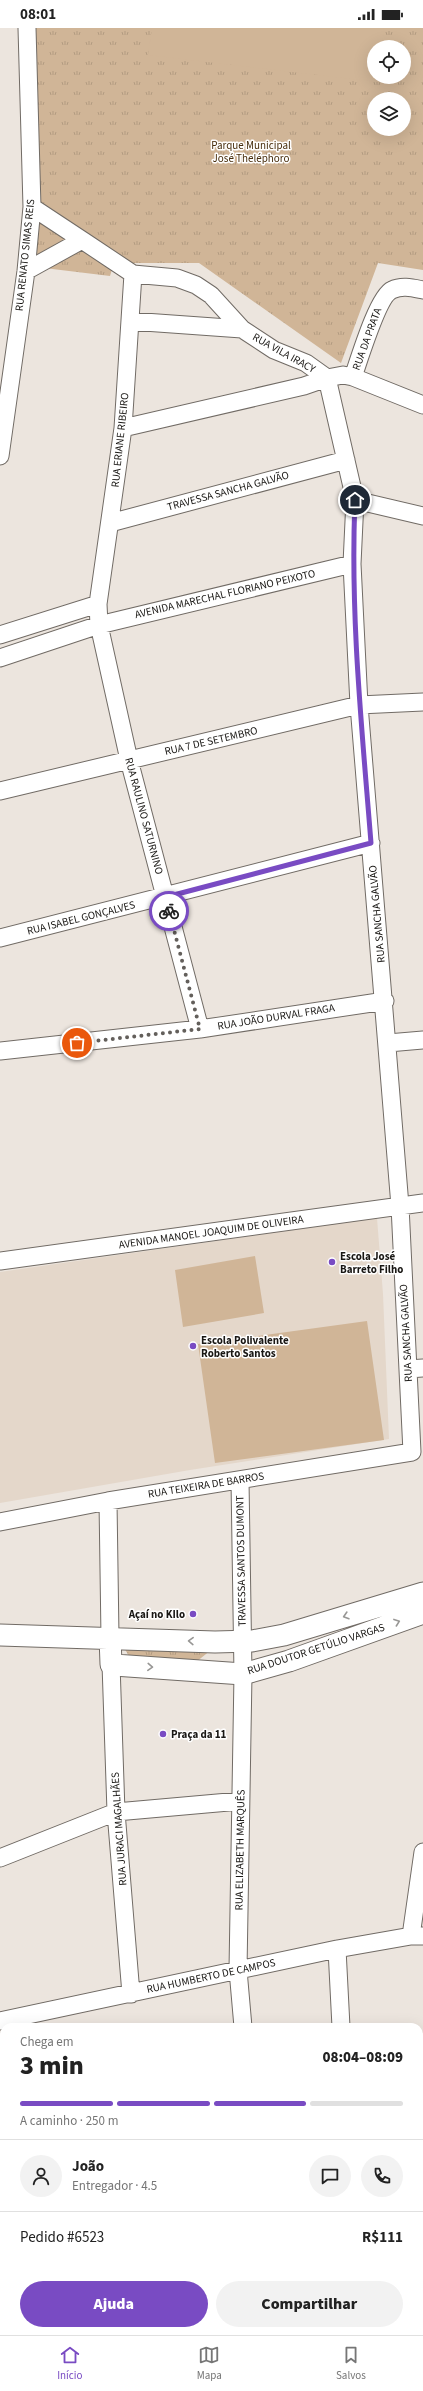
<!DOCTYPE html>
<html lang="pt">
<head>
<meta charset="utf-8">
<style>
  body { margin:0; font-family:"Source Sans 3",sans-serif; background:#f2f2f2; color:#222; height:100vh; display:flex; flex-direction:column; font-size:15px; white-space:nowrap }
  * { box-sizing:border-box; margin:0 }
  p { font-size:13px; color:#767676 }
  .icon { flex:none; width:22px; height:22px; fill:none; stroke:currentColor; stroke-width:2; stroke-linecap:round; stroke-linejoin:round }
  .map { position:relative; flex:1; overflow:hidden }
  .details { position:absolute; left:0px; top:1995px; width:423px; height:312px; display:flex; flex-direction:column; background:#fff; border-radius:12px 12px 0 0; box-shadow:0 4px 16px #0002 }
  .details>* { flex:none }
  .fabs { position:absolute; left:367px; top:12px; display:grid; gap:8px }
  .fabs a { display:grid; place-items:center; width:44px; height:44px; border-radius:50%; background:#fff; box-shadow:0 4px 16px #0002; font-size:20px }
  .pin { position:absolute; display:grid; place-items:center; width:34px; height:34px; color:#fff; margin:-17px; border:2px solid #fff; border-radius:50%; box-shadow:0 1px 4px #0007 }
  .courier { position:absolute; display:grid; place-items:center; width:40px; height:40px; margin:-20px; border:3px solid #794bc3; border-radius:50%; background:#fff; color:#222; box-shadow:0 1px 5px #0007 }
  .head em { font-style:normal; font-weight:800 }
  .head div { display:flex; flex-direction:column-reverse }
  .head { display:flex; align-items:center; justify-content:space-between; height:68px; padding:0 20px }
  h1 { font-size:26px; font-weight:800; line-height:30px }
  .bar { display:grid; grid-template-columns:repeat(4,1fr); gap:6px 4px; align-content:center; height:48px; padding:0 20px }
  .bar i { height:5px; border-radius:3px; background:#e0e0e0 }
  .bar .selected { background:#794bc3 }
  .bar p { grid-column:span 4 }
  .line { display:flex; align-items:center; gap:10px; padding:0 20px; border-top:1px solid #e0e0e0 }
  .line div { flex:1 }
  .round { display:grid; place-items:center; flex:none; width:42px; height:42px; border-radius:21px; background:#f2f2f2 }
  .button { display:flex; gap:8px; margin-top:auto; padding:8px 20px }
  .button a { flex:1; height:46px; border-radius:24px; background:#794bc3; color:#fff; font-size:16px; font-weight:800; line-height:46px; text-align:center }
  .button a+a { background:#f2f2f2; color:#222 }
  .status { display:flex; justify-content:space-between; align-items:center; height:28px; padding:0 20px; background:#fff; direction:ltr }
  .status svg { height:11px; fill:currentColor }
  .tabs { display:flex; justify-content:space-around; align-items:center; height:56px; border-top:1px solid #e0e0e0; background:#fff; font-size:11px; color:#767676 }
  .tabs a { display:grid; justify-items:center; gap:2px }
  .tabs .selected { color:#794bc3 }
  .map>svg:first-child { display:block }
  .built { fill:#e4d7ca }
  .grass { fill:url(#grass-tufts); fill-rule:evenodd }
  .pitch { fill:#d0b597 }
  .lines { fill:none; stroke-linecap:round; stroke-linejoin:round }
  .minor-casing { stroke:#716b65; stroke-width:19 }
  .major-casing { stroke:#716b65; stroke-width:23 }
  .minor { stroke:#fff; stroke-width:17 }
  .major { stroke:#fff; stroke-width:21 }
  .oneway { stroke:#989795 }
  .done { stroke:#635f5b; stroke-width:4; stroke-dasharray:0 7.2 }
  .route { stroke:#794bc3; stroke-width:5 }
  .poi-dot { fill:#794bc3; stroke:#fff; stroke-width:1.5 }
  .labels { text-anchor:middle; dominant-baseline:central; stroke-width:3; stroke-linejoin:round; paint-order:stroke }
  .park-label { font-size:11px; fill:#472d0c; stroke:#fff }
  .street-label { font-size:11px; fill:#191714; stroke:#fff }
  .poi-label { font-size:11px; font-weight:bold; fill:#191714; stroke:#fff; text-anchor:start }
</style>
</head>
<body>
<div class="status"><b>08:01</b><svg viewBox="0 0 49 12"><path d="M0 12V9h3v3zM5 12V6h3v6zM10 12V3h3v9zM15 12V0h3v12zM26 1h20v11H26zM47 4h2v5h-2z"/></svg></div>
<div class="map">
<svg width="423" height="2307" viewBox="0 0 423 2307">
  <defs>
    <pattern id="grass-tufts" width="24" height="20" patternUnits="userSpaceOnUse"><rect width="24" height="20" fill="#d0b597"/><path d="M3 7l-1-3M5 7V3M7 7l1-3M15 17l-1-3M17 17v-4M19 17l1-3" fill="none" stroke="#b29b81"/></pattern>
  </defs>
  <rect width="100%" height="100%" fill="#ece5de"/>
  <path class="built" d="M377,1190L383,1266L389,1411L190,1442L0,1475V1244Z"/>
  <path class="grass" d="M34,0H423V242L378,235L341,335L199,235H114L110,248L36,239ZM374,19H404V49H374ZM374,71H404V101H374Z
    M123,1618L211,1622L196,1634L129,1628Z"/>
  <path class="pitch" d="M152,0H384L382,19H374V49H378V54L148,27Z
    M255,1228L264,1285L183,1299L175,1242Z
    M367,1293L384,1412L215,1435L198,1316Z"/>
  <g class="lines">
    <defs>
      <path id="minor" d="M32,179L82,212
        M26,243L82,212L133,246L177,250L196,257L211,267L242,301L274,322L306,335L327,350L343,347L353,349L423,377
        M133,246L123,400L98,576L99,597L129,732L200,1001
        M130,293L242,301
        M353,349C359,332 378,268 392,262C402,257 413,260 423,262
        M0,428L26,243L32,179L27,0
        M355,472L423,488
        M110,495L346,432
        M0,607L98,576
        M0,630L99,597L352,536
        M0,763L359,677L423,674
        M0,910L371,815
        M388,1015L423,1012
        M0,1023L200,1001L385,973
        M0,1233L423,1175
        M408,1341L423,1340
        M240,1452L243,1646L238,1942L243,1999
        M108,1473L110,1609
        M0,1494L108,1473L412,1424L400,1178L359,677L352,536L355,472L327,350L304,358L123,400
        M111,1636L116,1784L131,1966
        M0,1830L116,1784L240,1773
        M411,1908L423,1824
        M337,1921L341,1999
        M0,1993L337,1921L411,1908H423
        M0,2246L4,2247
        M356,2303V2307
        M104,2307V2303
        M240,2307V2303"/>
      <path id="major" d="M0,1607L215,1614L252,1613L284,1607L423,1565
        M110,1609L111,1636L114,1637L243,1646L289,1633L423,1585"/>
    </defs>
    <use href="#minor" class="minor-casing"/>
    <use href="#major" class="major-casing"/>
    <use href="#minor" class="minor"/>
    <use href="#major" class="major"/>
  </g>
  <defs><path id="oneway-chevron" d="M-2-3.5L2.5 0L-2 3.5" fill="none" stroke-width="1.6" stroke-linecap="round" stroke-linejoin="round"/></defs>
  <g class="oneway">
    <use href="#oneway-chevron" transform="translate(346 1588) rotate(163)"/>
    <use href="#oneway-chevron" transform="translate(397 1594) rotate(-20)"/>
    <use href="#oneway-chevron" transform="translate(191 1613) rotate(-178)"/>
    <use href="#oneway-chevron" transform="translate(150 1639) rotate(3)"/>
  </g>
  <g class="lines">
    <path class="done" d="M77,1015L200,1001L169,883"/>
    <path class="route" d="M169,883L166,869L371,815C362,701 350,587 355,472"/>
  </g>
  <g class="poi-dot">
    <circle cx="332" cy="1234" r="4"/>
    <circle cx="193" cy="1318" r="4"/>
    <circle cx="193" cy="1586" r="4"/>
    <circle cx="163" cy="1706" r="4"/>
  </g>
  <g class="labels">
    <g class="park-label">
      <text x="251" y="117">Parque Municipal<tspan x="251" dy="13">José Theléphoro</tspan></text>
    </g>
    <g class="street-label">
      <text transform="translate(25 227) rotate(-84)">RUA RENATO SIMAS REIS</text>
      <text transform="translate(367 311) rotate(-70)">RUA DA PRATA</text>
      <text transform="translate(284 325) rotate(29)">RUA VILA IRACY</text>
      <text transform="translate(120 412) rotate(-84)">RUA ERIANE RIBEIRO</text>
      <text transform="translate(228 463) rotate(-15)">TRAVESSA SANCHA GALVÃO</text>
      <text transform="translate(225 566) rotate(-13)">AVENIDA MARECHAL FLORIANO PEIXOTO</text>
      <text transform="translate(211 713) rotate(-13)">RUA 7 DE SETEMBRO</text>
      <text transform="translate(144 788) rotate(75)">RUA RAULINO SATURNINO</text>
      <text transform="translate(377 886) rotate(-95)">RUA SANCHA GALVÃO</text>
      <text transform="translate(81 890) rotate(-14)">RUA ISABEL GONÇALVES</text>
      <text transform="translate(276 989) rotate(-9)">RUA JOÃO DURVAL FRAGA</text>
      <text transform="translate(211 1204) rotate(-8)">AVENIDA MANOEL JOAQUIM DE OLIVEIRA</text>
      <text transform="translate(406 1305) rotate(-93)">RUA SANCHA GALVÃO</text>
      <text transform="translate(206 1457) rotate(-9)">RUA TEIXEIRA DE BARROS</text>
      <text transform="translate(241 1533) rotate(-91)">TRAVESSA SANTOS DUMONT</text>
      <text transform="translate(316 1621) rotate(-18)">RUA DOUTOR GETÚLIO VARGAS</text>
      <text transform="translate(119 1801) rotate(-94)">RUA JURACI MAGALHÃES</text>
      <text transform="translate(240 1822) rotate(-89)">RUA ELIZABETH MARQUÊS</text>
      <text transform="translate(211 1948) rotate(-12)">RUA HUMBERTO DE CAMPOS</text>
    </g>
    <g class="poi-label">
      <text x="340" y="1228">Escola José<tspan x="340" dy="13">Barreto Filho</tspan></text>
      <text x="201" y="1312">Escola Polivalente<tspan x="201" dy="13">Roberto Santos</tspan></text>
      <text x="185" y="1586" text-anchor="end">Açaí no KIlo</text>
      <text x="171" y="1706">Praça da 11</text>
    </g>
  </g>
</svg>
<div class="fabs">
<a><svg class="icon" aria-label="locate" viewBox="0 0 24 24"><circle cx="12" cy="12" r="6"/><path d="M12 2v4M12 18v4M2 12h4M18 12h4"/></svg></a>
<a><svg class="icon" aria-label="layers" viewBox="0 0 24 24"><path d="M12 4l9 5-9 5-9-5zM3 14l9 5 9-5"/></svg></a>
</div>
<div class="pin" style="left:77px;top:1015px;background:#ea580c"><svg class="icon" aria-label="bag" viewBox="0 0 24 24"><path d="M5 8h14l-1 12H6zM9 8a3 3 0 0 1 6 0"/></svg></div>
<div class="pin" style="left:355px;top:472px;background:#1f2937"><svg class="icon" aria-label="home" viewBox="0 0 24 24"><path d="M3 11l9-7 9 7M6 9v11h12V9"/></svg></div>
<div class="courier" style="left:169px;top:883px"><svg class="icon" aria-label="bike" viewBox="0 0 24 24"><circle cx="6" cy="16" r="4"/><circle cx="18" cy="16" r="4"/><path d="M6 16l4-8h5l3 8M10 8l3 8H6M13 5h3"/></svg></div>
<section class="details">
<div class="head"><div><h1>3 min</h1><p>Chega em</p></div><em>08:04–08:09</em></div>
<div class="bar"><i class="selected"></i><i class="selected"></i><i class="selected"></i><i></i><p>A caminho · 250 m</p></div>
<div class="line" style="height:72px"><a class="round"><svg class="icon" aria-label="person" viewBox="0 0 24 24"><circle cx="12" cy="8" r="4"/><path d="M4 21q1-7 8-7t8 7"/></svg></a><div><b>João</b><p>Entregador · 4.5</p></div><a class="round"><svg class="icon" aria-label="chat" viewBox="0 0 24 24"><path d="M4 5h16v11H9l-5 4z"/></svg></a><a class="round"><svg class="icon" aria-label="phone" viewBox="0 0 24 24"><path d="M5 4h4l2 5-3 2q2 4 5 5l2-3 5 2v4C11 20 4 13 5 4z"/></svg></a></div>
<div class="line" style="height:52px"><div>Pedido #6523</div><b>R$111</b></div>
<div class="button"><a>Ajuda</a><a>Compartilhar</a></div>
</section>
</div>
<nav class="tabs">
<a class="selected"><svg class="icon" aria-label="home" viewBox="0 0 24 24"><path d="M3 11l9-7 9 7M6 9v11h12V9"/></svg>Início</a>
<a><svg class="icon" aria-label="map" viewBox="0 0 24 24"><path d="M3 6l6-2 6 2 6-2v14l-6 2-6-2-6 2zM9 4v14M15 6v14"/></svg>Mapa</a>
<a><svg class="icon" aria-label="saved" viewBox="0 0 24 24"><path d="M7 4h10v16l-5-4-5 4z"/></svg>Salvos</a>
</nav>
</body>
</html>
